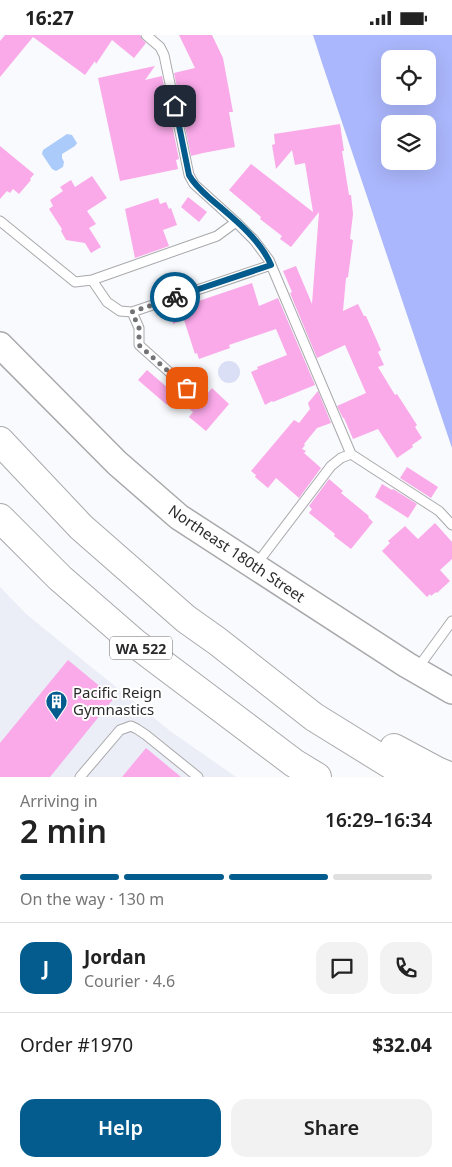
<!DOCTYPE html>
<html lang="en">
<head>
<meta charset="utf-8">
<style>
  body { margin:0; font-family:"Noto Sans",sans-serif; background:#f2f2f2; color:#222; height:100vh; display:flex; flex-direction:column; font-size:19px; white-space:nowrap }
  * { box-sizing:border-box; margin:0 }
  p { font-size:16px; color:#767676 }
  .icon { flex:none; width:28px; height:28px; fill:none; stroke:currentColor; stroke-width:2; stroke-linecap:round; stroke-linejoin:round }
  .map { position:relative; height:742px; overflow:hidden }
  .drawer { display:flex; flex-direction:column; background:#fff; flex:1 }
  .drawer>* { flex:none }
  .fabs { position:absolute; left:381px; top:15px; display:grid; gap:10px }
  .fabs a { display:grid; place-items:center; width:55px; height:55px; border-radius:10px; background:#fff; box-shadow:0 5px 20px #0002; font-size:25px }
  .pin { position:absolute; display:grid; place-items:center; width:42px; height:42px; color:#fff; margin:-21px; border-radius:10px; box-shadow:0 2px 8px #0006 }
  .courier { position:absolute; display:grid; place-items:center; width:50px; height:50px; margin:-25px; border:4px solid #035c8d; border-radius:50%; background:#fff; color:#222; box-shadow:0 1px 6px #0007 }
  .headline em { font-style:normal; font-weight:600 }
  .headline div { display:flex; flex-direction:column-reverse }
  .headline { display:flex; align-items:center; justify-content:space-between; height:85px; padding:0 20px }
  h1 { font-size:32px; font-weight:600; line-height:38px }
  .bar { display:grid; grid-template-columns:repeat(4,1fr); gap:8px 5px; align-content:center; height:60px; padding:0 20px }
  .bar i { height:6px; border-radius:4px; background:#e0e0e0 }
  .bar .selected { background:#035c8d }
  .bar p { grid-column:span 4 }
  .line { display:flex; align-items:center; gap:12px; padding:0 20px; border-top:1px solid #e0e0e0 }
  .line div { flex:1 }
  .round { display:grid; place-items:center; flex:none; width:52px; height:52px; border-radius:15px; background:#f2f2f2 }
  .action { display:flex; gap:10px; margin-top:auto; padding:10px 20px }
  .action a { flex:1; height:58px; border-radius:15px; background:#035c8d; color:#fff; font-size:20px; font-weight:600; line-height:58px; text-align:center }
  .action a+a { background:#f2f2f2; color:#222 }
  .status { display:flex; justify-content:space-between; align-items:center; height:35px; padding:0 25px; background:#fff; direction:ltr }
  .status svg { height:14px; fill:currentColor }
  .map>svg:first-child { display:block }
  .built { fill:#ebedf7 }
  .green { fill:#dbdff5 }
  .forest { fill:#abb7fc; fill-rule:evenodd }
  .water { fill:#abccfa }
  .building { fill:#faa9e9 }
  .lines { fill:none; stroke-linecap:round; stroke-linejoin:round }
  .lane-casing { stroke:#a9a9ac; stroke-width:11 }
  .secondary-casing { stroke:#a9a9ac; stroke-width:28 }
  .highway-casing { stroke:#a9a9ac; stroke-width:30 }
  .lane { stroke:#fff; stroke-width:9 }
  .secondary { stroke:#fff; stroke-width:25 }
  .highway { stroke:#fff; stroke-width:28 }
  .done { stroke:#737376; stroke-width:5; stroke-dasharray:0 9 }
  .route { stroke:#035c8d; stroke-width:6 }
  .labels { text-anchor:middle; dominant-baseline:central; stroke-width:4; stroke-linejoin:round; paint-order:stroke }
  .shield { fill:#fff; stroke:#6b6b6c; stroke-width:1 }
  .shield-label { font-size:14px; font-weight:bold; fill:#2b2b2d }
  .street-label { font-size:15px; fill:#2b2b2d; stroke:#fff }
  .poi-label { font-size:15px; fill:#2b2b2d; stroke:#fff; text-anchor:start }
</style>
</head>
<body>
<div class="status"><b>16:27</b><svg viewBox="0 0 49 12"><path d="M0 12V9h3v3zM5 12V6h3v6zM10 12V3h3v9zM15 12V0h3v12zM26 1h20v11H26zM47 4h2v5h-2z"/></svg></div>
<div class="map">
<svg width="452" height="742" viewBox="0 0 452 742">
  <rect width="100%" height="100%" fill="#f9fafd"/>
  <path class="built" d="M0,552L26,579L170,696L236,742H0Z"/>
  <path class="green" d="M218 337a11 11 0 1 1 22 0a11 11 0 1 1-22 0Z"/>
  <path class="forest" d="M313,0H452V413L323,31ZM390,24H428V61H390ZM390,89H428V126H390Z"/>
  <path class="water" d="M67,99L72,100L77,108L75,111L62,119V123L64,127L63,132L56,136L52,134L42,119L43,115Z"/>
  <path class="building" d="M5,0H140L142,4L146,8L134,23L112,5L96,29L95,26L85,40L33,2L0,42V6Z
    M179,0H212L223,23L233,77H229L235,112L203,118L191,121L174,38L195,33Z
    M155,31L145,45L162,41L179,124L176,125L178,134L120,146L98,43Z
    M340,89L344,116H342L349,160H351L353,179L350,204L353,205L348,242L346,243L343,276L358,269L364,281H366L381,315L378,317L384,330L378,332L395,360L397,359L417,390L415,392L422,403L412,410L413,412L397,423L378,394L353,404L344,383H343L337,371L366,358L345,310L317,323L290,258L292,257L283,236L296,231L312,269L319,177L291,212L280,204L282,201L260,184L261,182L229,155L251,129L313,177L305,128L295,130L292,115L276,134L272,110L275,109L274,99Z
    M0,111L34,139L30,144L31,145L19,159L13,154L10,158L7,156L0,164Z
    M92,141L107,163L87,176L96,189L89,193L101,212L91,218L85,208L66,205L61,196L62,194L49,174L53,171L50,165L63,156L60,152L71,145L75,152Z
    M188,162L207,177L199,187L181,172Z
    M158,163L160,169L166,167L169,174L171,173L177,190L163,195L169,211L135,223L125,174Z
    M252,248L259,271L278,263L315,350L273,367L272,366L265,370L251,337L258,334L257,332L287,320L276,294L229,310L230,313L199,324L197,318L195,319L184,285L173,289L169,276Z
    M147,335L175,359L167,370L138,345Z
    M212,353L229,369L206,396L189,382L193,377L188,373L203,355L207,359Z
    M318,356L331,388L317,393L304,409L305,410L302,414L306,416L304,418L321,433L299,463L276,443L268,453L255,442L256,440L251,436L294,385L299,388L310,374L308,368Z
    M407,432L438,452L431,463L400,443Z
    M329,444L343,456L341,458L369,481L368,482L373,487L351,514L334,501L335,499L309,478L312,474L309,471Z
    M382,449L392,455L393,454L417,469L408,483L375,462Z
    M435,488L452,507V524L440,535L450,546L437,558L436,557L431,561L430,559L427,562L382,516L390,508L388,506L405,491L418,504Z
    M68,625L114,663L50,742H0V708Z
    M146,713L181,742H122Z"/>
  <g class="lines">
    <defs>
      <path id="lane" d="M146,0L160,12L164,20L189,140L194,149L236,187L254,205L269,225L351,419
        M0,186L75,247L92,245L217,201L236,187
        M92,245L107,267L120,276L132,277L139,293V310L187,353
        M132,277L271,230
        M255,531L331,431L341,423L351,419L439,476L452,490
        M417,634L452,586
        M80,742L120,695L131,691L137,694L146,700L198,742"/>
      <path id="secondary" d="M0,310L117,428L179,482L407,630L452,656"/>
      <path id="highway" d="M0,406L81,492L186,584L217,606L314,682L411,742
        M0,483L60,543L136,609L294,728L317,742
        M394,713L437,736L451,742"/>
    </defs>
    <use href="#lane" class="lane-casing"/>
    <use href="#secondary" class="secondary-casing"/>
    <use href="#highway" class="highway-casing"/>
    <use href="#lane" class="lane"/>
    <use href="#secondary" class="secondary"/>
    <use href="#highway" class="highway"/>
  </g>
  <g class="lines">
    <path class="done" d="M175,262L132,277L139,293V310L187,353"/>
    <path class="route" d="M175,71L189,140C195,151 204,158 213,166C234,184 260,204 271,230L175,262"/>
  </g>
  <defs>
    <symbol id="building-pin" viewBox="-11 -11 22 30"><path d="M0 17L-7.5 6A9.5 9.5 0 1 1 7.5 6Z" fill="#035c8d" stroke="#fff"/><path d="M-4-6H4V6H1V3H-1V6H-4ZM-2.5-4.3h1.7v1.8h-1.7ZM.8-4.3h1.7v1.8H.8ZM-2.5-1h1.7V.8h-1.7ZM.8-1h1.7V.8H.8Z" fill="#fff"/></symbol>
  </defs>
  <g fill-rule="evenodd">
    <use href="#building-pin" x="44" y="654" width="25" height="34"/>
  </g>
  <g class="labels">
    <rect class="shield" x="110" y="601.5" width="62" height="23" rx="4"/>
    <g class="shield-label">
      <text x="141" y="613">WA 522</text>
    </g>
    <g class="street-label">
      <text transform="translate(237 518) rotate(34)">Northeast 180th Street</text>
    </g>
    <g class="poi-label">
      <text x="73" y="657">Pacific Reign<tspan x="73" dy="17">Gymnastics</tspan></text>
    </g>
  </g>
</svg>
<div class="fabs">
<a><svg class="icon" aria-label="locate" viewBox="0 0 24 24"><circle cx="12" cy="12" r="6"/><path d="M12 2v4M12 18v4M2 12h4M18 12h4"/></svg></a>
<a><svg class="icon" aria-label="layers" viewBox="0 0 24 24"><path d="M12 4l9 5-9 5-9-5zM3 14l9 5 9-5"/></svg></a>
</div>
<div class="pin" style="left:187px;top:353px;background:#ea580c"><svg class="icon" aria-label="bag" viewBox="0 0 24 24"><path d="M5 8h14l-1 12H6zM9 8a3 3 0 0 1 6 0"/></svg></div>
<div class="pin" style="left:175px;top:71px;background:#1f2937"><svg class="icon" aria-label="home" viewBox="0 0 24 24"><path d="M3 11l9-7 9 7M6 9v11h12V9"/></svg></div>
<div class="courier" style="left:175px;top:262px"><svg class="icon" aria-label="bike" viewBox="0 0 24 24"><circle cx="6" cy="16" r="4"/><circle cx="18" cy="16" r="4"/><path d="M6 16l4-8h5l3 8M10 8l3 8H6M13 5h3"/></svg></div>
</div>
<section class="drawer">
<div class="headline"><div><h1>2 min</h1><p>Arriving in</p></div><em>16:29–16:34</em></div>
<div class="bar"><i class="selected"></i><i class="selected"></i><i class="selected"></i><i></i><p>On the way · 130 m</p></div>
<div class="line" style="height:90px"><b class="round" style="background:#035c8d;color:#fff">J</b><div><b>Jordan</b><p>Courier · 4.6</p></div><a class="round"><svg class="icon" aria-label="chat" viewBox="0 0 24 24"><path d="M4 5h16v11H9l-5 4z"/></svg></a><a class="round"><svg class="icon" aria-label="phone" viewBox="0 0 24 24"><path d="M5 4h4l2 5-3 2q2 4 5 5l2-3 5 2v4C11 20 4 13 5 4z"/></svg></a></div>
<div class="line" style="height:65px"><div>Order #1970</div><b>$32.04</b></div>
<div class="action"><a>Help</a><a>Share</a></div>
</section>
</body>
</html>
